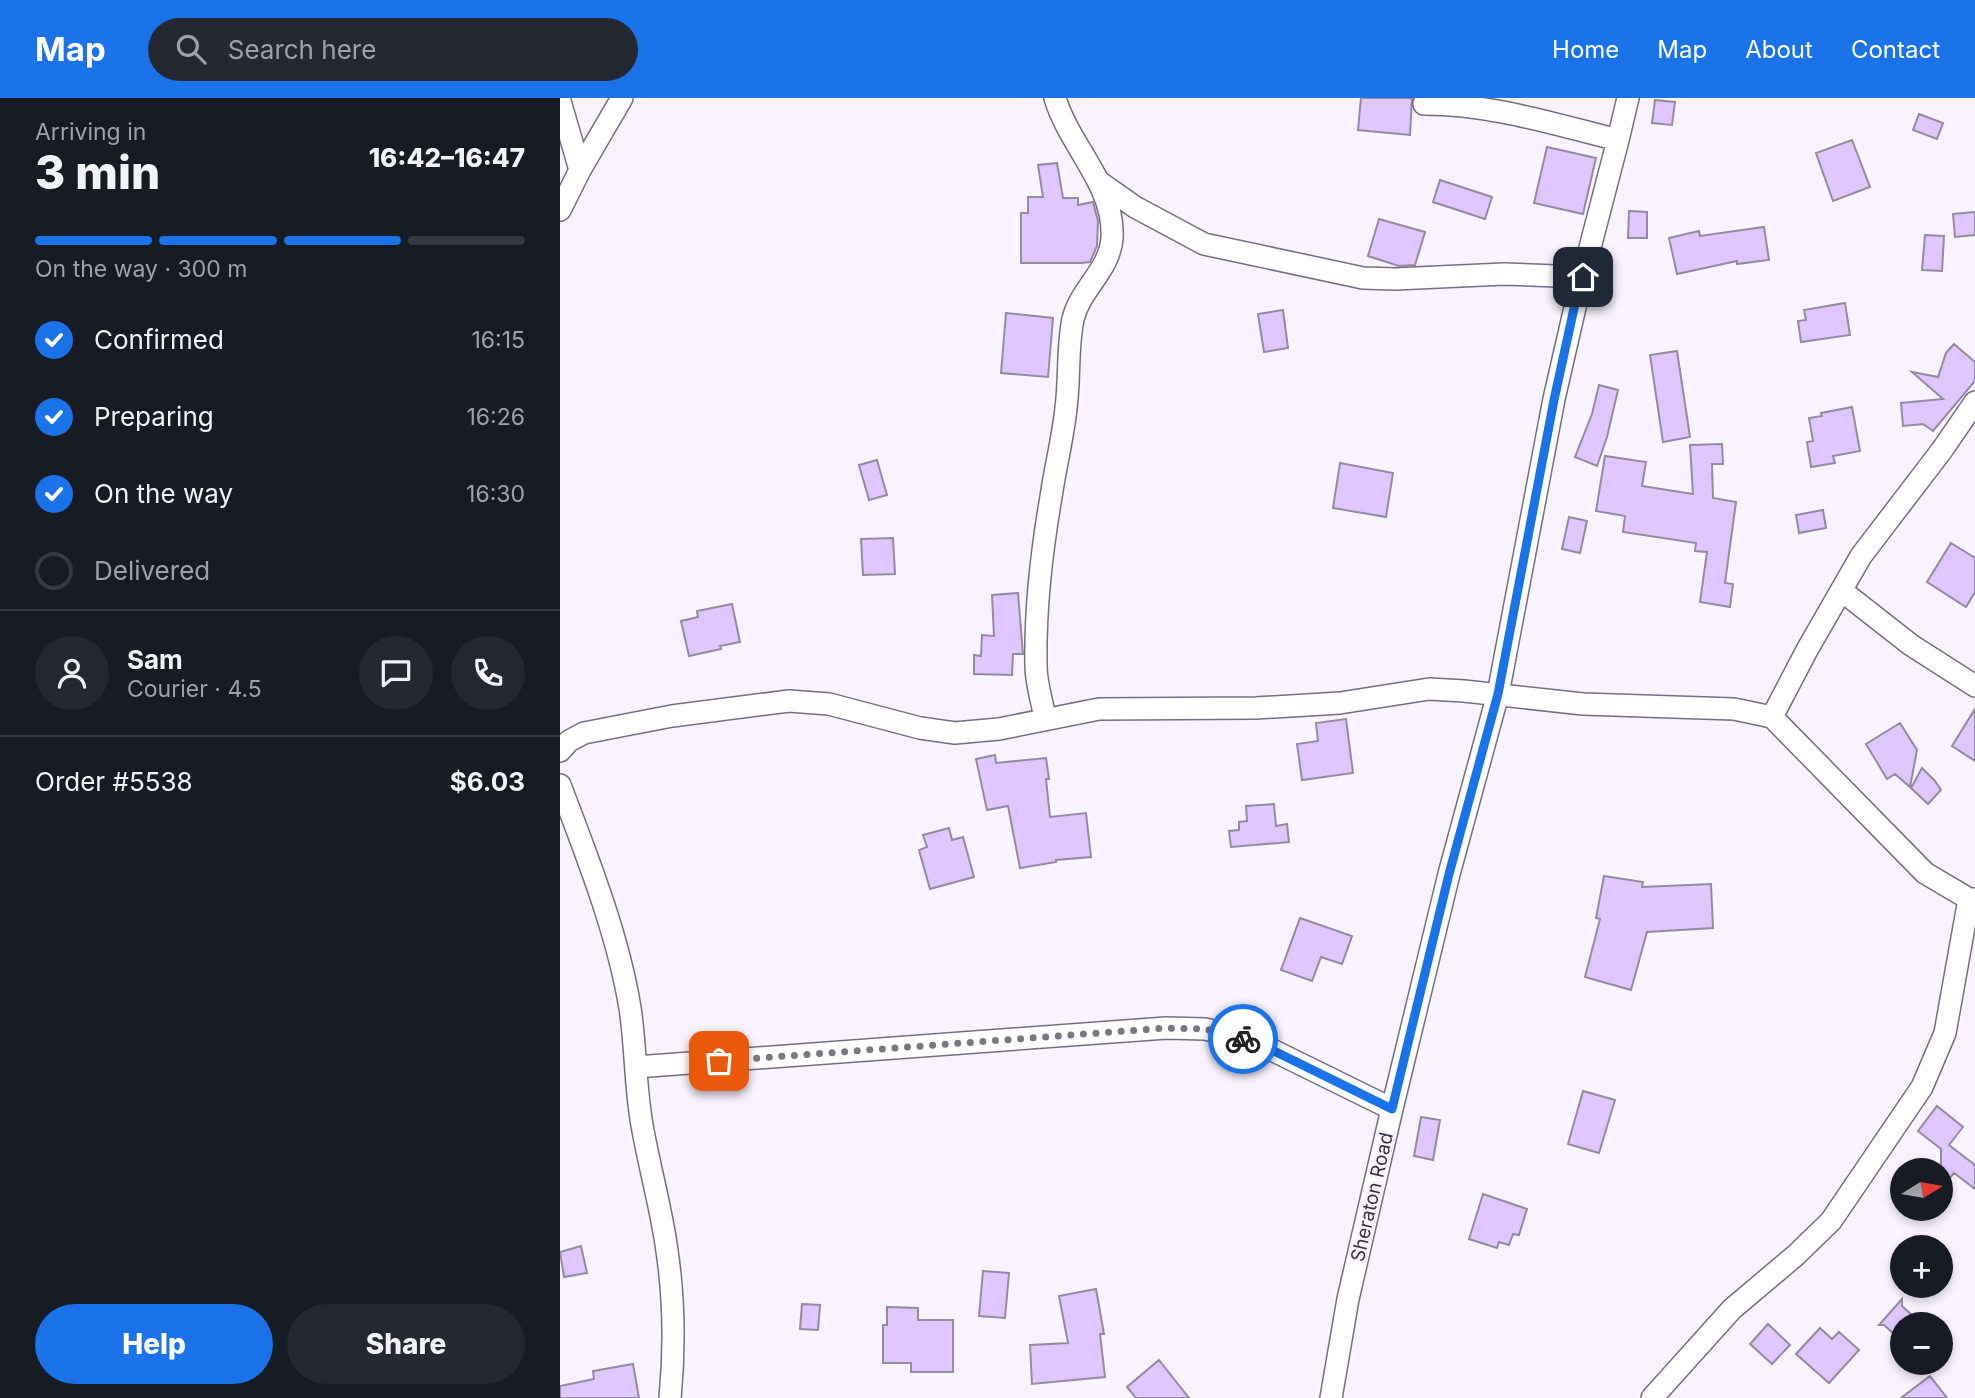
<!DOCTYPE html>
<html lang="en">
<head>
<meta charset="utf-8">
<style>
  body { margin:0; font-family:Inter,sans-serif; background:#242831; color:#f1f3f6; height:100vh; display:flex; flex-direction:column; font-size:26px; white-space:nowrap }
  * { box-sizing:border-box; margin:0 }
  p { font-size:23px; color:#9ea1a6 }
  .icon { flex:none; width:38px; height:38px; fill:none; stroke:currentColor; stroke-width:2; stroke-linecap:round; stroke-linejoin:round }
  .map { position:relative; flex:1; overflow:hidden }
  .panel { display:flex; flex-direction:column; background:#171b24; width:560px }
  .panel>* { flex:none }
  .needle { width:46px; rotate:79deg }
  .controls { position:absolute; left:1330px; top:1060px; display:grid; gap:14px }
  .controls a { display:grid; place-items:center; width:63px; height:63px; border-radius:50%; background:#171b24; box-shadow:0 4px 10px #0003; font-size:35px }
  .pin { position:absolute; display:grid; place-items:center; width:60px; height:60px; color:#fff; margin:-30px; border-radius:14px; box-shadow:0 4px 10px #0006 }
  .courier { position:absolute; display:grid; place-items:center; width:70px; height:70px; margin:-35px; border:5px solid #1a73e8; border-radius:50%; background:#fff; color:#222; box-shadow:0 2px 9px #0007 }
  .headline em { font-style:normal; font-weight:800 }
  .headline div { display:flex; flex-direction:column-reverse }
  .headline { display:flex; align-items:center; justify-content:space-between; height:119px; padding:0 35px }
  h1 { font-size:46px; font-weight:800; line-height:52px }
  .bar { display:grid; grid-template-columns:repeat(4,1fr); gap:10px 7px; align-content:center; height:84px; padding:0 35px }
  .bar i { height:9px; border-radius:5px; background:#363941 }
  .bar .current { background:#1a73e8 }
  .bar p { grid-column:span 4 }
  .line { display:flex; align-items:center; gap:18px; padding:0 35px; border-top:2px solid #363941 }
  .line div { flex:1 }
  .round { display:grid; place-items:center; flex:none; width:74px; height:74px; border-radius:37px; background:#242831 }
  ol { padding:0 35px; list-style:none }
  li { display:flex; align-items:center; gap:21px; height:77px }
  li p { margin-inline-start:auto }
  li .icon { padding:7px; border-radius:50%; background:#1a73e8; color:#fff; stroke-width:4 }
  li:last-child { color:#9ea1a6 }
  li i { width:38px; height:38px; border:4px solid #363941; border-radius:50% }
  .cta { display:flex; gap:14px; margin-top:auto; padding:14px 35px }
  .cta a { flex:1; height:80px; border-radius:42px; background:#1a73e8; color:#fff; font-size:28px; font-weight:800; line-height:80px; text-align:center }
  .cta a+a { background:#242831; color:#f1f3f6 }
  header { display:flex; align-items:center; gap:42px; box-sizing:border-box; height:98px; padding:0 35px; background:#1a73e8; color:#fff }
  header strong { font-size:33px }
  nav { display:flex; gap:38px; margin-inline-start:auto; font-size:24px }
  .search { width:490px; height:63px; background:#242831; display:flex; align-items:center; gap:18px; box-sizing:border-box; padding:0 24px; border-radius:38px; color:#9ea1a6; font-size:26px }
  main { display:flex; flex:1; min-height:0 }
  .map>svg:first-child { display:block }
  .building { fill:#dfc6fc; stroke:#948aa1; stroke-width:2 }
  .lines { fill:none; stroke-linecap:round; stroke-linejoin:round }
  .street-casing { stroke:#776d83; stroke-width:24 }
  .street { stroke:#fff; stroke-width:21 }
  .done { stroke:#7b7680; stroke-width:7; stroke-dasharray:0 12.6 }
  .route { stroke:#1a73e8; stroke-width:9 }
  .labels { text-anchor:middle; dominant-baseline:central; stroke-width:6; stroke-linejoin:round; paint-order:stroke }
  .street-label { font-size:19px; fill:#37333d; stroke:#f8f3fd }
</style>
</head>
<body>
<header>
<strong>Map</strong>
<div class="search"><svg class="icon" aria-label="search" viewBox="0 0 24 24"><circle cx="10" cy="10" r="6"/><path d="M15 15l6 6"/></svg>Search here</div>
<nav><a>Home</a><a>Map</a><a>About</a><a>Contact</a></nav>
</header>
<main>
<section class="panel">
<div class="headline"><div><h1>3 min</h1><p>Arriving in</p></div><em>16:42–16:47</em></div>
<div class="bar"><i class="current"></i><i class="current"></i><i class="current"></i><i></i><p>On the way · 300 m</p></div>
<ol>
<li><svg class="icon" aria-label="check" viewBox="0 0 24 24"><path d="M5 12l5 5 9-10"/></svg>Confirmed<p>16:15</p></li>
<li><svg class="icon" aria-label="check" viewBox="0 0 24 24"><path d="M5 12l5 5 9-10"/></svg>Preparing<p>16:26</p></li>
<li><svg class="icon" aria-label="check" viewBox="0 0 24 24"><path d="M5 12l5 5 9-10"/></svg>On the way<p>16:30</p></li>
<li><i></i>Delivered</li>
</ol>
<div class="line" style="height:126px"><a class="round"><svg class="icon" aria-label="person" viewBox="0 0 24 24"><circle cx="12" cy="8" r="4"/><path d="M4 21q1-7 8-7t8 7"/></svg></a><div><b>Sam</b><p>Courier · 4.5</p></div><a class="round"><svg class="icon" aria-label="chat" viewBox="0 0 24 24"><path d="M4 5h16v11H9l-5 4z"/></svg></a><a class="round"><svg class="icon" aria-label="phone" viewBox="0 0 24 24"><path d="M5 4h4l2 5-3 2q2 4 5 5l2-3 5 2v4C11 20 4 13 5 4z"/></svg></a></div>
<div class="line" style="height:91px"><div>Order #5538</div><b>$6.03</b></div>
<div class="cta"><a>Help</a><a>Share</a></div>
</section>
<div class="map">
<svg width="1415" height="1300" viewBox="0 0 1415 1300">
  <rect width="100%" height="100%" fill="#f8f3fd"/>
  <path class="building" d="M801,0H852L850,37L798,32Z
    M1095,2L1115,4L1112,27L1092,25Z
    M1359,16L1383,25L1377,41L1353,32Z
    M1292,42L1310,89L1273,103L1256,55Z
    M987,49L1036,60L1023,116L974,105Z
    M497,65L503,100H518V107L533,104L538,123L537,148L530,164L521,165H461V115H468V99H483L478,67Z
    M880,82L932,99L925,121L873,104Z
    M1069,113L1087,114V140H1068Z
    M1415,114V137L1395,139L1393,116Z
    M819,121L865,134L855,167L839,168L808,158Z
    M1204,129L1209,162L1177,166V163L1117,176L1109,140L1139,133L1140,138Z
    M1365,137L1384,138L1382,173L1362,172Z
    M1285,205L1290,237L1241,244L1238,223L1246,222L1244,212Z
    M723,212L728,250L704,254L698,216Z
    M446,215L493,220L488,279L441,275Z
    M1394,246L1415,264V283L1373,333L1363,326L1343,328L1341,305L1383,301L1352,274L1378,279L1386,255Z
    M1117,253L1130,339L1103,344L1090,257Z
    M1039,287L1058,292L1047,339L1037,368L1015,359L1032,316Z
    M1292,309L1300,353L1273,358L1275,365L1251,369L1247,344L1253,343L1249,320L1262,318L1261,315Z
    M1162,346L1163,366H1152L1153,400L1176,404L1165,485L1173,486L1170,509L1140,504L1147,454L1135,453L1136,445L1063,434L1065,418L1036,413L1045,358L1086,364L1082,388L1133,396L1130,347Z
    M317,362L327,397L309,402L299,367Z
    M780,365L833,375L826,419L773,410Z
    M1263,412L1266,430L1239,435L1236,417Z
    M1009,419L1027,423L1020,455L1002,451Z
    M333,440L335,476L303,477L301,441Z
    M1391,445L1415,460V494L1406,509L1367,484Z
    M458,495L463,556H453L452,577L414,576V557L421,558L422,537L434,538L432,497Z
    M172,506L180,544L160,548L161,551L129,558L121,523L138,519L137,513Z
    M1415,611V663L1392,648Z
    M786,621L793,675L742,682L737,646L758,643L756,625Z
    M1340,625L1357,652L1350,689L1335,676L1327,681L1306,646Z
    M435,657L436,665L486,660L489,681H486L490,719L526,715L531,759L496,762V764L460,770L448,708L427,712L416,661Z
    M1362,670L1375,683L1381,692L1368,706L1351,690Z
    M714,706L716,728L727,726L729,744L671,749L669,733L679,732V724L687,723L686,708Z
    M389,730L392,742L403,739L414,779L370,791L359,752L367,749L363,737Z
    M1044,778L1083,784L1082,789L1151,786L1153,830L1087,834L1071,892L1025,879L1040,821L1036,820Z
    M740,820L792,838L782,866L761,859L752,883L721,872Z
    M1023,993L1055,1002L1039,1055L1008,1046Z
    M1377,1008L1403,1029L1389,1047L1415,1067V1091L1394,1075L1381,1090V1051L1358,1033Z
    M861,1019L880,1022L873,1062L854,1058Z
    M923,1096L967,1111L959,1137L953,1136L949,1147L939,1144L937,1150L909,1141Z
    M21,1148L27,1175L4,1179L0,1154Z
    M423,1173L449,1175L445,1220L419,1218Z
    M536,1191L544,1236H540L545,1279L472,1286L470,1247L508,1245L499,1198Z
    M1342,1201V1208L1363,1227H1342V1243L1324,1227H1319Z
    M242,1206L260,1207L258,1232L240,1231Z
    M327,1209L358,1210V1222H393V1274H351V1265H323V1227H327Z
    M1208,1226L1230,1247L1212,1266L1190,1246Z
    M1260,1230L1272,1241L1279,1234L1299,1252L1269,1285L1236,1256Z
    M599,1262L629,1300H576L567,1289Z
    M73,1266L79,1300H0V1288L34,1281L33,1273Z
    M1370,1278L1387,1300H1341Z"/>
  <g class="lines">
    <defs>
      <path id="street" d="M0,3L20,72
        M864,6C931,6 994,26 1058,42
        M538,83L575,109L644,146L803,180L835,181L944,176L1023,179
        M0,112L20,72L62,0
        M1282,493L1351,547L1415,588
        M1212,619L1247,552L1301,458L1382,352L1415,304
        M485,620C482,603 476,585 476,568C475,515 482,451 491,399C495,370 503,340 506,310C510,280 507,250 513,221C520,191 550,172 552,140C555,87 509,48 495,0
        M0,653L9,643L24,635L112,618L229,603L269,606L360,630L395,635L439,631L539,611L696,610L780,605L869,591L904,593L1023,606L1174,611L1212,619L1365,775L1409,801H1415
        M0,687C27,758 58,836 70,910C76,949 75,988 82,1027C89,1067 100,1106 106,1146C114,1197 115,1249 110,1300
        M76,969L606,930L645,931L675,938L708,950L832,1011
        M771,1300L788,1201L832,1011L889,776L938,596L994,301L1019,192L1058,42L1068,0
        M1092,1300L1172,1211L1236,1157L1271,1123L1362,989L1385,935L1409,801"/>
    </defs>
    <use href="#street" class="street-casing"/>
    <use href="#street" class="street"/>
  </g>
  <g class="lines">
    <path class="done" d="M159,963L606,930L645,931L683,941"/>
    <path class="route" d="M683,941L708,950L832,1011L889,776L938,596L994,302L1018,192L1023,179"/>
  </g>
  <g class="labels">
    <g class="street-label">
      <text transform="translate(812 1099) rotate(-77)">Sheraton Road</text>
    </g>
  </g>
</svg>
<div class="controls">
<a><svg class="needle" viewBox="-14 -14 28 28"><path d="M0-13l5 13h-10z" fill="#e53935"/><path d="M0 13l5-13h-10z" fill="#9ea1a6"/></svg></a>
<a>+</a>
<a>−</a>
</div>
<div class="pin" style="left:159px;top:963px;background:#ea580c"><svg class="icon" aria-label="bag" viewBox="0 0 24 24"><path d="M5 8h14l-1 12H6zM9 8a3 3 0 0 1 6 0"/></svg></div>
<div class="pin" style="left:1023px;top:179px;background:#1f2937"><svg class="icon" aria-label="home" viewBox="0 0 24 24"><path d="M3 11l9-7 9 7M6 9v11h12V9"/></svg></div>
<div class="courier" style="left:683px;top:941px"><svg class="icon" aria-label="bike" viewBox="0 0 24 24"><circle cx="6" cy="16" r="4"/><circle cx="18" cy="16" r="4"/><path d="M6 16l4-8h5l3 8M10 8l3 8H6M13 5h3"/></svg></div>
</div>
</main>
</body>
</html>
